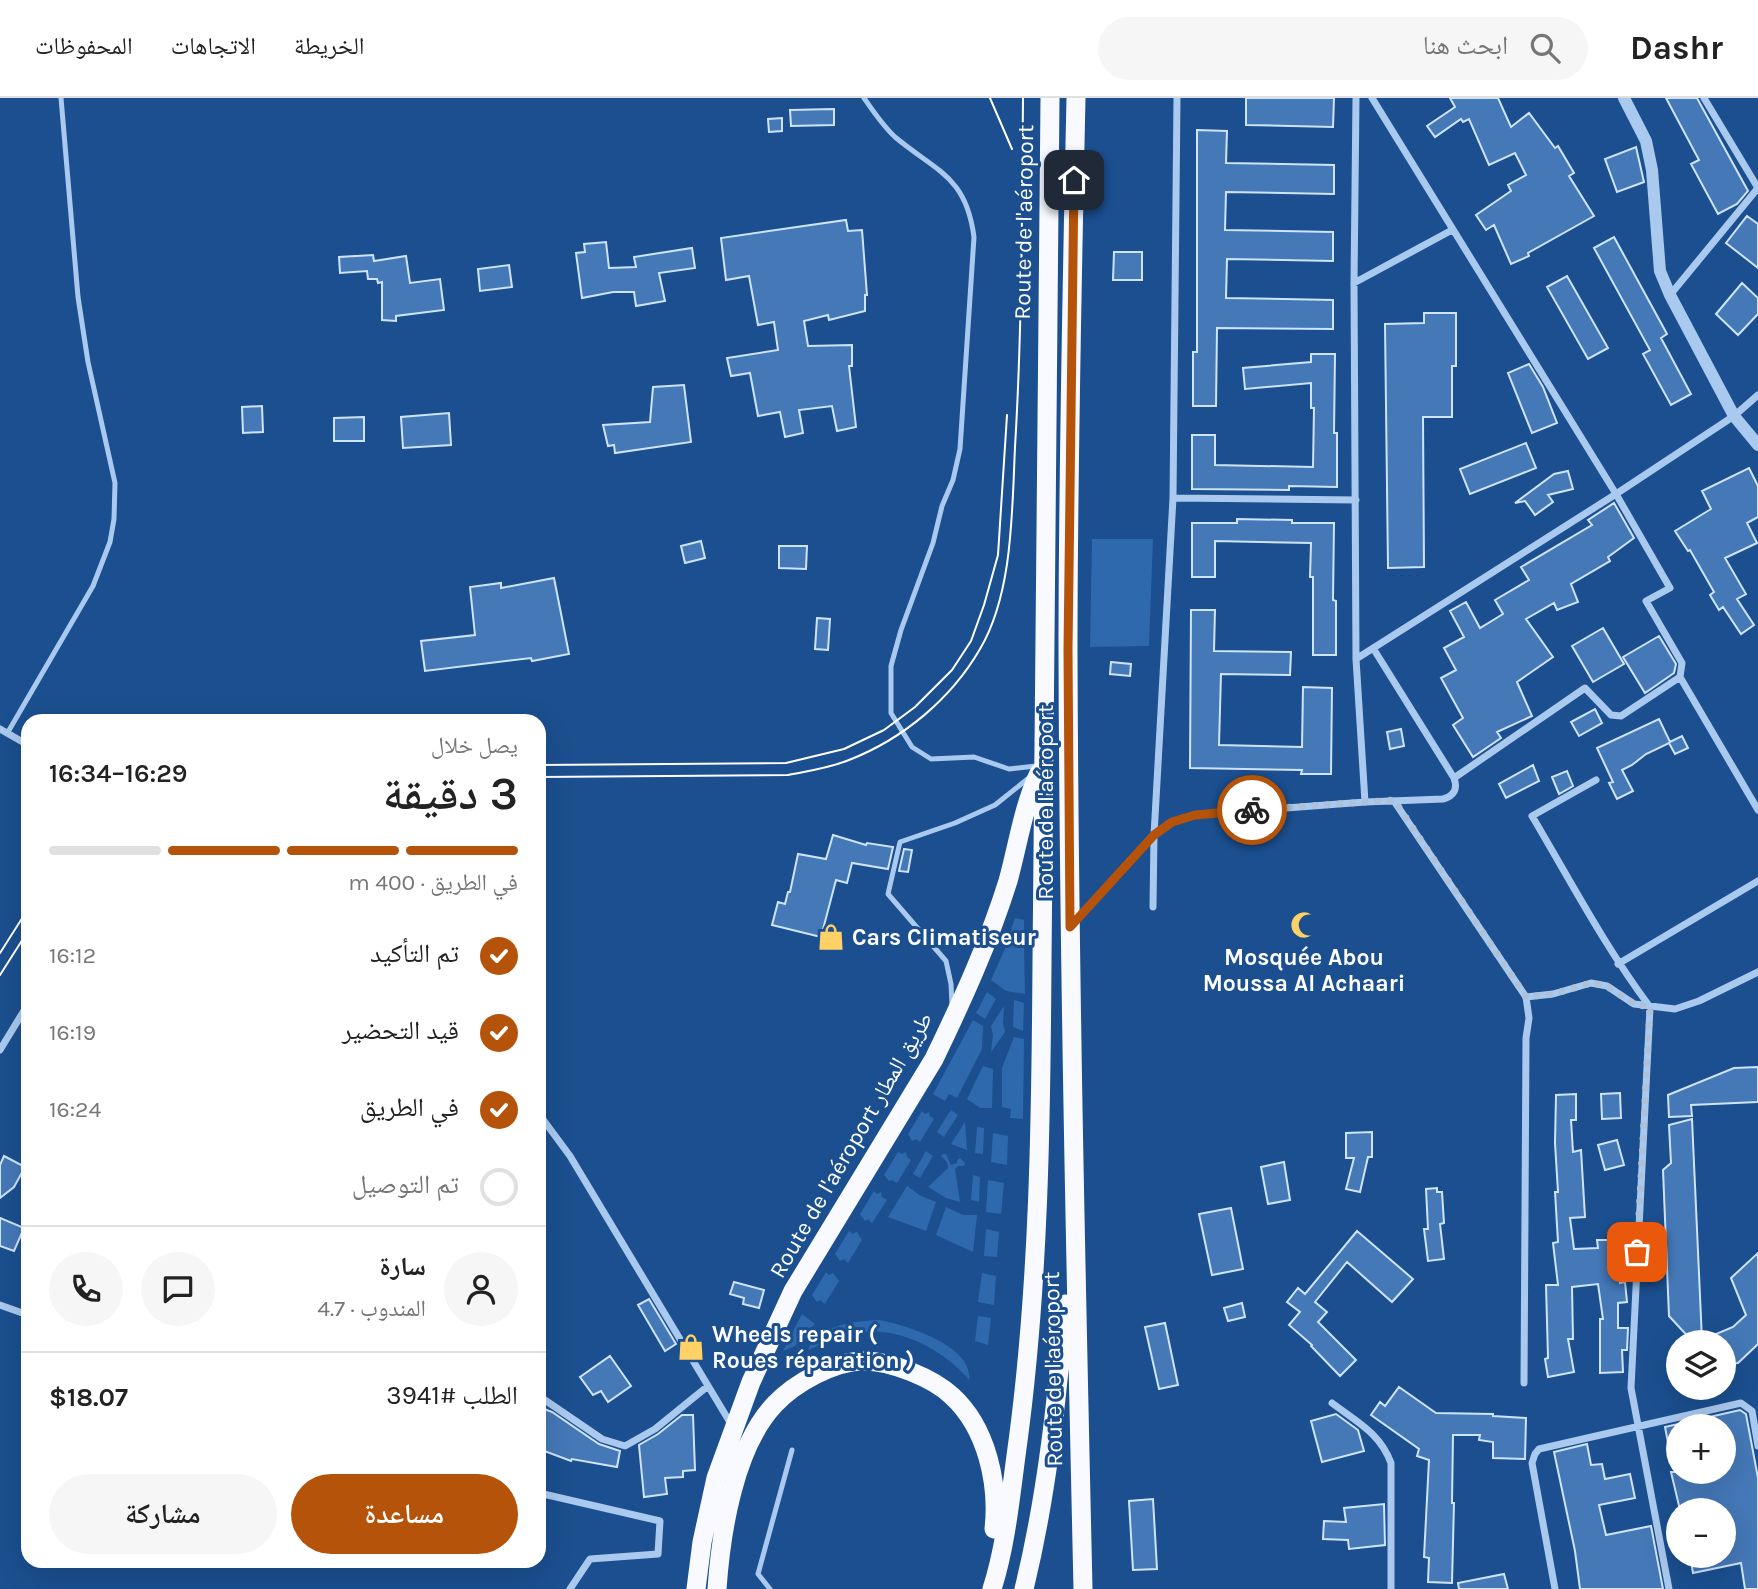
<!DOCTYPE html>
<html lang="ar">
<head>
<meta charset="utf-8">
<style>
  body { margin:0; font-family:Karla,"Noto Naskh Arabic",sans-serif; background:#f6f6f6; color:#222; direction:rtl; height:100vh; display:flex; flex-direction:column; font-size:26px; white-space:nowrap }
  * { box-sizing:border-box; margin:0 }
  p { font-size:23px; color:#767676 }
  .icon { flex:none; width:38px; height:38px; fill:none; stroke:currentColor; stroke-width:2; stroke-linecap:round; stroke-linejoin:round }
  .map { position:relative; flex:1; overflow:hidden; direction:ltr }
  .panel { position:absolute; left:21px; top:616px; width:525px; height:854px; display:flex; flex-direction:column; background:#fff; border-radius:21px; box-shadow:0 7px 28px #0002; direction:rtl }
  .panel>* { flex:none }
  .controls { position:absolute; left:1666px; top:1232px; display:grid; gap:14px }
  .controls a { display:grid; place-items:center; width:70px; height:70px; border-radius:50%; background:#fff; box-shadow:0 7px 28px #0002; font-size:35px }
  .pin { position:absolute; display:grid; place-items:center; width:60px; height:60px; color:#fff; margin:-30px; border-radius:14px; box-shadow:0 4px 10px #0006 }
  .courier { position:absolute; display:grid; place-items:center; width:70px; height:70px; margin:-35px; border:5px solid #b45309; border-radius:50%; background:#fff; color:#222; box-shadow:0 2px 9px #0007 }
  .head em { font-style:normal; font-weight:600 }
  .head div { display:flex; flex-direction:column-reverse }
  .head { display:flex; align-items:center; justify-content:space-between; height:119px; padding:0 28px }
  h1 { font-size:46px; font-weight:600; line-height:52px }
  .bar { display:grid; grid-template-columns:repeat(4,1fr); gap:10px 7px; align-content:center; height:84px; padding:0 28px }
  .bar i { height:9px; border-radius:5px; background:#e0e0e0 }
  .bar .on { background:#b45309 }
  .bar p { grid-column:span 4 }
  .line { display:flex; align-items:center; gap:18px; padding:0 28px; border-top:2px solid #e0e0e0 }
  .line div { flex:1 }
  .round { display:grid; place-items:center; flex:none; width:74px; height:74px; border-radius:37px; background:#f6f6f6 }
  ol { padding:0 28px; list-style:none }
  li { display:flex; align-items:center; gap:21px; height:77px }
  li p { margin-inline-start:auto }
  li .icon { padding:7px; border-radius:50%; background:#b45309; color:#fff; stroke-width:4 }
  li:last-child { color:#767676 }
  li i { width:38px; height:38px; border:4px solid #e0e0e0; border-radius:50% }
  .primary-button { display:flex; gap:14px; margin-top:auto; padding:14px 28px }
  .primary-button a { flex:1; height:80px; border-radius:42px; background:#b45309; color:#fff; font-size:28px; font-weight:600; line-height:80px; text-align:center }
  .primary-button a+a { background:#f6f6f6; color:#222 }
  header { display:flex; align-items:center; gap:42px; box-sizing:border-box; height:98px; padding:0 35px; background:#fff; border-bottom:2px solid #e0e0e0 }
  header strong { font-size:33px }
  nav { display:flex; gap:38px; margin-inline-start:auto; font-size:24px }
  .search { width:490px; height:63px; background:#f6f6f6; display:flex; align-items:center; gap:18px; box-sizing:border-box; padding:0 24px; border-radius:38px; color:#767676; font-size:26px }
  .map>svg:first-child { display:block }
  .green { fill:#2e69ad }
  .building { fill:#4478b7; stroke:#cfe3fa; stroke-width:2 }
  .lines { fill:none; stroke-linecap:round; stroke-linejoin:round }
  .service { stroke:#a9c9ee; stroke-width:5 }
  .minor { stroke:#a9c9ee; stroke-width:7 }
  .tertiary { stroke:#a9c9ee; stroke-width:12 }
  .trunk { stroke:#f8faff; stroke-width:19 }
  .tram { stroke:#fff; stroke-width:2 }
  .done { stroke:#afc1d8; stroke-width:7; stroke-dasharray:0 12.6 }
  .route { stroke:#b45309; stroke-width:9 }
  .labels { text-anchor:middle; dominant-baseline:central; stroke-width:6; stroke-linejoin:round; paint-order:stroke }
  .street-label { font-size:23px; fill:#fff; stroke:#1b4f8f }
  .poi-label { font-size:23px; font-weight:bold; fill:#fff; stroke:#1b4f8f; text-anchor:start }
</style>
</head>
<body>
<header>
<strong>Dashr</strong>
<div class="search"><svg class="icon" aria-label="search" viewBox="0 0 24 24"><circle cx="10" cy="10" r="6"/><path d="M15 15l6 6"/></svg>ابحث هنا</div>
<nav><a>الخريطة</a><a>الاتجاهات</a><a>المحفوظات</a></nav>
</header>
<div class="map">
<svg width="1758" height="1491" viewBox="0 0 1758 1491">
  <rect width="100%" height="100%" fill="#1b4f8f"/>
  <path class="green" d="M1092,441H1153L1149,548L1090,549Z
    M1015,820L1024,822V842L1009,838Z
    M1008,844L1024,848L1025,896L1006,893L991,882Z
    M987,894L996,901L985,921L976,915Z
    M1014,902L1024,905L1023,933L1013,929Z
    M1004,908L1003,925L1005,934L991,954L993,937L991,928Z
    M973,922L983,928L982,951L957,1000L949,996L945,1003L933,996Z
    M1014,939L1024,941L1023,1021L1010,1020L1011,1011L1002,1009V970Z
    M983,968L993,971L992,1010H980L967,1001Z
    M951,1012L958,1017L944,1039L937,1034Z
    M922,1013L925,1016L929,1014L930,1018L934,1021L920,1044L916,1041L912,1043L908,1036Z
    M965,1024L967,1052L951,1046Z
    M977,1029L984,1030L983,1056L975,1055Z
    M993,1035L1008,1038L1007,1067L991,1064Z
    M926,1053L933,1058L920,1080L913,1076Z
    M898,1054L902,1056L906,1054L907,1059L911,1062L897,1085L892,1082L889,1083L884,1077Z
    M943,1056H946L951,1067L957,1065V1062L960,1060L965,1065L964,1068H958L955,1071L960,1104L946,1100L928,1089L948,1070L947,1064L941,1058Z
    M973,1077L980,1079L979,1104L971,1102Z
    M988,1082L1004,1085L1001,1116L986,1114Z
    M907,1088L921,1098L936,1104L926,1133L888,1119Z
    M874,1093L877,1096L881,1094L882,1099L887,1102L872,1125L868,1121L865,1123L860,1116Z
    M946,1109L963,1117H977L973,1154L936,1137Z
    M986,1131L999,1134L997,1159L984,1158Z
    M849,1133L853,1136L857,1134L862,1142L848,1165L844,1161L840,1163L835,1156Z
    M826,1174L829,1177L833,1175L839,1183L825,1206L820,1202L817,1204L812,1197Z
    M982,1175L996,1178L994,1207L978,1204Z
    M802,1216L815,1226L795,1248L783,1253Z
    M978,1218L991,1220L988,1247L975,1243Z
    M879,1222C906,1227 974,1248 969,1282C946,1254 903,1230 865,1234C846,1236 825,1245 808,1252C816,1227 857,1223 879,1222Z"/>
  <path class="building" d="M1246,0H1334L1333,29L1246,27Z
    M1450,0H1498L1511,29L1529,15L1555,50L1558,48L1574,75L1569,78L1594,118L1528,155L1529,158L1511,166L1494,127L1486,132L1476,117L1511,93L1508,87L1526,77L1515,55L1489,67L1469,21L1463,24L1461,21L1435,39L1427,28L1455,9Z
    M1666,0H1697L1748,93L1737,106L1718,116L1691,66L1699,62Z
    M834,11V27L791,28L790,12Z
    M782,20V33L769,34L768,21Z
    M1197,32L1227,33L1226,65L1334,67V96L1226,94L1225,132L1333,134V163L1227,161L1226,200L1333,202V231L1217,230L1216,308H1193V254H1197Z
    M1636,49L1644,84L1617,94L1605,61Z
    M1747,118L1758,126V170L1726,145Z
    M846,122L848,133L862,132L867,197H865V213L829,222L828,217L804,223L808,248L852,247V268H849L856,329L837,333L832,308L799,312L803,335L785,339L780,314L758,318L750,275L731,278L727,260L778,252L774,224L758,227L749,178L726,182L721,140Z
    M1614,139L1667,236L1661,240L1691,296L1671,307L1643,256L1650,252L1594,150Z
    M606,144L609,170L636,169L634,159L692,150L695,170L659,175L665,203L636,208L634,194H613L582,200L576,155L585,154L584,146Z
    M1114,154H1142V182H1113Z
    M373,157L374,163L406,158L410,185L440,181L444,212L396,218V223L382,222V184L378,185L377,181H368L367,173L340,175L339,159Z
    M509,167L512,189L480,193L478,171Z
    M1567,178L1608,250L1588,261L1547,189Z
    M1742,185L1758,200V216L1738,237L1716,216Z
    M1424,215H1456V268H1452V319H1423L1424,469L1388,470L1385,226L1424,225Z
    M1311,256H1335L1334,335H1337V389L1289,388V392L1192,391V337H1215V367L1313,369L1314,310H1311V285L1245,291L1243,270L1311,264Z
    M1529,266L1543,289L1557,325L1532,335L1508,275Z
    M684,287L691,344L615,355L614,347L608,348L603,327L650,324L653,289Z
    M262,308L263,334L243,335L242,309Z
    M449,315L451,347L403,350L401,319Z
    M364,319V343H334V320Z
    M1526,345L1536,370L1470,396L1460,371Z
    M1749,370L1758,388V419L1747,425L1757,445L1725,460L1746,496L1737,501L1754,527L1741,536L1723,509L1719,512L1710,497L1714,494L1690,452L1688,453L1675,433L1711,411L1702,393Z
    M1568,373L1573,391L1548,397L1553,404L1535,417L1525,403L1515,405L1554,376Z
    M1614,405L1634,440L1608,459L1610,463L1571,486L1578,504L1557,512L1554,505L1526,521L1553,559L1517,584L1532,618L1497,634L1501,640L1473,659L1453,627L1463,620L1441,580L1456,572L1444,550L1464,539L1450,513L1466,504L1480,530L1503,516L1495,502L1529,482L1521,469L1592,427L1588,422Z
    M1237,421L1292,422V425H1334L1333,502L1336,503V557H1313V479H1310L1311,445L1215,443V479H1192V425H1237Z
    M701,443L705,460L685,465L681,448Z
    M779,448H807L806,471L779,470Z
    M554,480L569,556L532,563L531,560L425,573L421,543L475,537L470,489L501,485V490Z
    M1191,512H1215L1214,553L1291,554L1290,577L1221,576L1219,647L1302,649L1303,589L1332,590L1331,676H1301L1302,672L1190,670Z
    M817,520L830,521L828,552L815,551Z
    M1603,530L1624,566L1593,584L1572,548Z
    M1659,538L1676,566L1674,575L1645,595L1623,559Z
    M1111,564L1131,566L1130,578L1110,576Z
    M1595,611L1602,625L1579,638L1571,624Z
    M1659,621L1670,644L1682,638L1688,650L1675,656L1669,645L1646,656L1632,667L1622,672L1633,693L1617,701L1609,685L1613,684L1597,650Z
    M1401,631L1404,648L1390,651L1387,634Z
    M1533,667L1539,683L1506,700L1499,686Z
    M1567,673L1573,688L1559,696L1552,679Z
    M833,737L866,747L867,745L893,749L888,771L852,765L847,785L836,782L821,839L772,827L778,804L785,806L788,794H790L798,756L826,761Z
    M904,751L912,752L908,774L899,773Z
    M1758,969V1004L1691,1007L1692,1018L1669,1019L1668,997L1734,970Z
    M1620,995L1621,1020L1602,1021L1601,996Z
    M1576,996V1022H1571L1573,1054L1581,1052L1585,1119L1570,1120L1574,1151L1598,1150L1597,1142H1619L1620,1185L1625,1184L1627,1204L1618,1205V1230H1628L1627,1252H1622L1623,1274L1600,1275V1221H1603L1598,1186L1572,1189L1573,1241H1568L1574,1274L1548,1279L1545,1261L1548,1260L1546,1187H1558L1553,1145L1558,1144L1555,1094H1558L1555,1045L1556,997Z
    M1692,1021L1702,1242L1733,1229L1746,1217L1731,1180L1758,1155V1246L1738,1265L1724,1266V1244H1693L1669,1218L1663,1072L1671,1065L1669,1027Z
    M1372,1034V1059H1368L1360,1094L1346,1091L1354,1060H1346V1035Z
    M1617,1042L1624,1067L1605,1072L1598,1047Z
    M4,1058L25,1069L14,1089L0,1100V1067Z
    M1284,1064L1290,1102L1268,1106L1261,1069Z
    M1437,1090V1094H1442L1444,1125L1440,1126L1444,1161L1428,1163L1424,1131H1428L1426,1091Z
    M1231,1110L1243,1171L1212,1177L1199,1116Z
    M0,1120L24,1130L14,1153L0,1148Z
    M1357,1133L1413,1181L1392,1204L1347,1164L1315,1204L1327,1214L1318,1224L1356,1262L1340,1278L1311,1248L1312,1247L1289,1227L1300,1214L1287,1204L1298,1190L1305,1196Z
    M734,1184L764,1192L759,1210L743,1206L744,1200L730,1196Z
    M649,1201L676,1246L665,1253L638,1207Z
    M1242,1205L1245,1219L1228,1223L1224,1210Z
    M1165,1225L1178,1287L1159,1291L1145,1229Z
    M610,1258L631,1288L608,1304L601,1293L593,1297L580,1279Z
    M1399,1289L1436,1315L1493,1316V1318L1526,1320L1525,1361L1493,1360V1344L1479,1342L1480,1337H1453L1452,1405H1454L1452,1485L1428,1484L1429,1460L1424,1459L1429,1362L1417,1358L1419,1351L1371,1317L1380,1304L1385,1308Z
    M539,1309L552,1314L599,1346L620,1353L617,1369L572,1361L571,1363L539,1351Z
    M1740,1312L1746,1316L1758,1380V1491H1745L1741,1465L1693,1475L1690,1458H1724V1412H1680L1671,1374H1724V1328H1678V1364L1672,1365L1665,1329Z
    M1336,1316L1358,1332L1364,1353L1322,1364L1311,1323Z
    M682,1317H693L695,1372L683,1373V1379L665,1380L667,1396L644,1399L639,1347L658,1336Z
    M1587,1346L1591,1367L1602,1366L1605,1381L1630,1376L1635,1400L1599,1407L1606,1437L1651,1428L1663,1491H1580L1575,1453L1554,1354Z
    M1153,1401L1157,1471L1133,1472L1129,1403Z
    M1384,1406L1385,1447L1349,1451L1348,1442L1323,1441L1324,1423L1346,1424L1344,1410Z
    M1504,1476L1508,1491H1459L1458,1485Z"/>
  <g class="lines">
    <path class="service" d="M864,0C873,13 883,28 895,39C937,74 966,78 974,139L960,351L953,382L942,408L933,445L901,532L891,568V615L912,649L931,661L974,659L1009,671L1036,668
      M8,634L93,488L110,444L114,421L115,385L88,264L78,199L61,0
      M952,907L951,886L946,863L888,796L900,744L955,725L995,707L1030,679
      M770,1491L758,1476L792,1352"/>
    <path class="minor" d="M1356,0L1354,185L1356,561L1365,704
      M1372,0L1616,396L1670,490L1646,503L1682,565L1680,579L1621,618L1611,617L1585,590L1454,680
      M1704,0L1758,90
      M1354,185L1452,132
      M1670,197L1758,90
      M1173,400L1356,402
      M1356,561L1616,396L1734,318L1758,297
      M1680,579L1758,712
      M0,631L28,647
      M1596,682L1532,718C1570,782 1605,849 1650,909L1631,1290L1669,1491
      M1394,703L1526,899L1529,920L1526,940L1524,1285
      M1153,809L1154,737L1173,400L1177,0
      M1075,823L1154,737L1172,724L1195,717L1365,704L1443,701C1454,698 1458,691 1454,680L1373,550
      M1618,866L1758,783
      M1526,899L1553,896L1591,885L1607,888L1634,906L1675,911L1699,903L1758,874
      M0,952L28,906
      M539,1016L570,1058L731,1326
      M0,1207L28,1217
      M539,1298L602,1341L625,1348L655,1331L708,1288
      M1332,1305C1357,1324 1380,1335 1391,1365V1491
      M539,1395L660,1423L658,1456L590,1461L570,1491
      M1555,1491L1532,1365L1535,1356L1539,1351L1741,1305L1752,1313L1758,1348"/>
    <path class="tertiary" d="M1624,0L1646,43L1652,72L1660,173L1670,197L1734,318L1758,347"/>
    <path class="trunk" d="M1076,0C1072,185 1068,370 1068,554C1069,867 1076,1179 1083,1491
      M696,1491L702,1444L716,1380L751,1284L793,1193L934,961C962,903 989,844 1008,783C1018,747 1023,709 1039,675
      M717,1491C721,1434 734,1349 775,1306C795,1285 834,1263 864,1263C891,1263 933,1280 952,1298C987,1330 999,1386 994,1431
      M992,1491C1007,1444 1011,1392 1018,1343C1039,1185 1041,1023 1042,864C1044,576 1047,288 1050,0
      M1024,1491C1047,1397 1057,1302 1065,1206"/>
    <path class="tram" d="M990,0L1012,51
      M539,667L786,665L844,651L884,632L915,609L952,572L971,543L984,507L998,457L1007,317
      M539,679L788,677C808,673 830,670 849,662C903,641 951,601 980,551C1013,495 1012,413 1015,349C1022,233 1022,116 1023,0
      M0,855L28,811
      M0,877L28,833"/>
  </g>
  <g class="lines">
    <path class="done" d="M1252,712L1394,702L1526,899L1553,896L1591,885L1607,888L1634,906L1650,909L1637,1154"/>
    <path class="route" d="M1074,82L1068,552L1070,829L1154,737L1172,724L1195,717L1252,712"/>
  </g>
  <defs>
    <symbol id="mosque-bare" viewBox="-9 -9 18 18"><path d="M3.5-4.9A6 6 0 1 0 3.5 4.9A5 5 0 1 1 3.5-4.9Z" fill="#ffd166" stroke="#1b4f8f" stroke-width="2.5" paint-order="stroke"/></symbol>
    <symbol id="shop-bare" viewBox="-9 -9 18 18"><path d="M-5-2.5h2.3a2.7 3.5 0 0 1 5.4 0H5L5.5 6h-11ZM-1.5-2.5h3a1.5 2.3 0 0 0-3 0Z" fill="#ffd166" stroke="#1b4f8f" stroke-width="2.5" paint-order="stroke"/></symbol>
  </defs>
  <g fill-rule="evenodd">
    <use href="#mosque-bare" x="1285" y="808" width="38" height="38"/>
    <use href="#shop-bare" x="812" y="820" width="38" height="38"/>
    <use href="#shop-bare" x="672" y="1230" width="38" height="38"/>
  </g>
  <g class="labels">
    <g class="street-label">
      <text transform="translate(1024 124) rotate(-89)">Route de l'aéroport</text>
      <text transform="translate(1045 704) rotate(-90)">Route de l'aéroport</text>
      <text transform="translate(851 1047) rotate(-60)">Route de l'aéroport طريق المطار</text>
      <text transform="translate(1053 1271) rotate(-91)">Route de l'aéroport</text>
    </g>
    <g class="poi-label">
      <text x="852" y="839">Cars Climatiseur</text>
      <text x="1304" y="859" text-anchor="middle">Mosquée Abou<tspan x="1304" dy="26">Moussa Al Achaari</tspan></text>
      <text x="712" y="1236">Wheels repair (<tspan x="712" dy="26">Roues réparation )</tspan></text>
    </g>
  </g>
</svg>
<div class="controls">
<a><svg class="icon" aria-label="layers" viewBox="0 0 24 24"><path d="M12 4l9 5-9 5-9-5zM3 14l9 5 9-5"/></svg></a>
<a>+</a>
<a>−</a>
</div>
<div class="pin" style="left:1637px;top:1154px;background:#ea580c"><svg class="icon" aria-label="bag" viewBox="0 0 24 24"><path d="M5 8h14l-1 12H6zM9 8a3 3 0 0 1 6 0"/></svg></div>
<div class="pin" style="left:1074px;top:82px;background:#1f2937"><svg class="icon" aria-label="home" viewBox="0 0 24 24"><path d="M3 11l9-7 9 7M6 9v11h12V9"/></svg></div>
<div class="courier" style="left:1252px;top:712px"><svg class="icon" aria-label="bike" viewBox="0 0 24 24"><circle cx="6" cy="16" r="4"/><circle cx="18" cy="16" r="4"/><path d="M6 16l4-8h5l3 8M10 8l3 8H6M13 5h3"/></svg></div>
<section class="panel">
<div class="head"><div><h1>3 دقيقة</h1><p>يصل خلال</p></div><em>16:29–16:34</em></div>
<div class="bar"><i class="on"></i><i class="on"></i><i class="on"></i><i></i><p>في الطريق · 400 m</p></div>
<ol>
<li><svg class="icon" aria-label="check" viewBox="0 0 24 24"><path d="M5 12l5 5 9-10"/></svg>تم التأكيد<p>16:12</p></li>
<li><svg class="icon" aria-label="check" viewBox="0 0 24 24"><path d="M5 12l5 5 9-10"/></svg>قيد التحضير<p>16:19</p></li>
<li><svg class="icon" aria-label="check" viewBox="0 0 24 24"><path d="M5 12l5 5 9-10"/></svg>في الطريق<p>16:24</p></li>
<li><i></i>تم التوصيل</li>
</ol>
<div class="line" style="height:126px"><a class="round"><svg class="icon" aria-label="person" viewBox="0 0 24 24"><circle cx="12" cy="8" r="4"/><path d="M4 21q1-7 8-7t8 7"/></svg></a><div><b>سارة</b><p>المندوب · 4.7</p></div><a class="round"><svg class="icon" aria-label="chat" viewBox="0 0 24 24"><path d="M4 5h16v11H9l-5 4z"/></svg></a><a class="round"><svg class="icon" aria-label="phone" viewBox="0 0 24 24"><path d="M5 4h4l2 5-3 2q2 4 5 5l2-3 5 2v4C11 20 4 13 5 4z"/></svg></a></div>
<div class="line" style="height:91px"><div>الطلب #3941</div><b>$18.07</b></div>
<div class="primary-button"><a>مساعدة</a><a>مشاركة</a></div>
</section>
</div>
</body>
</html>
